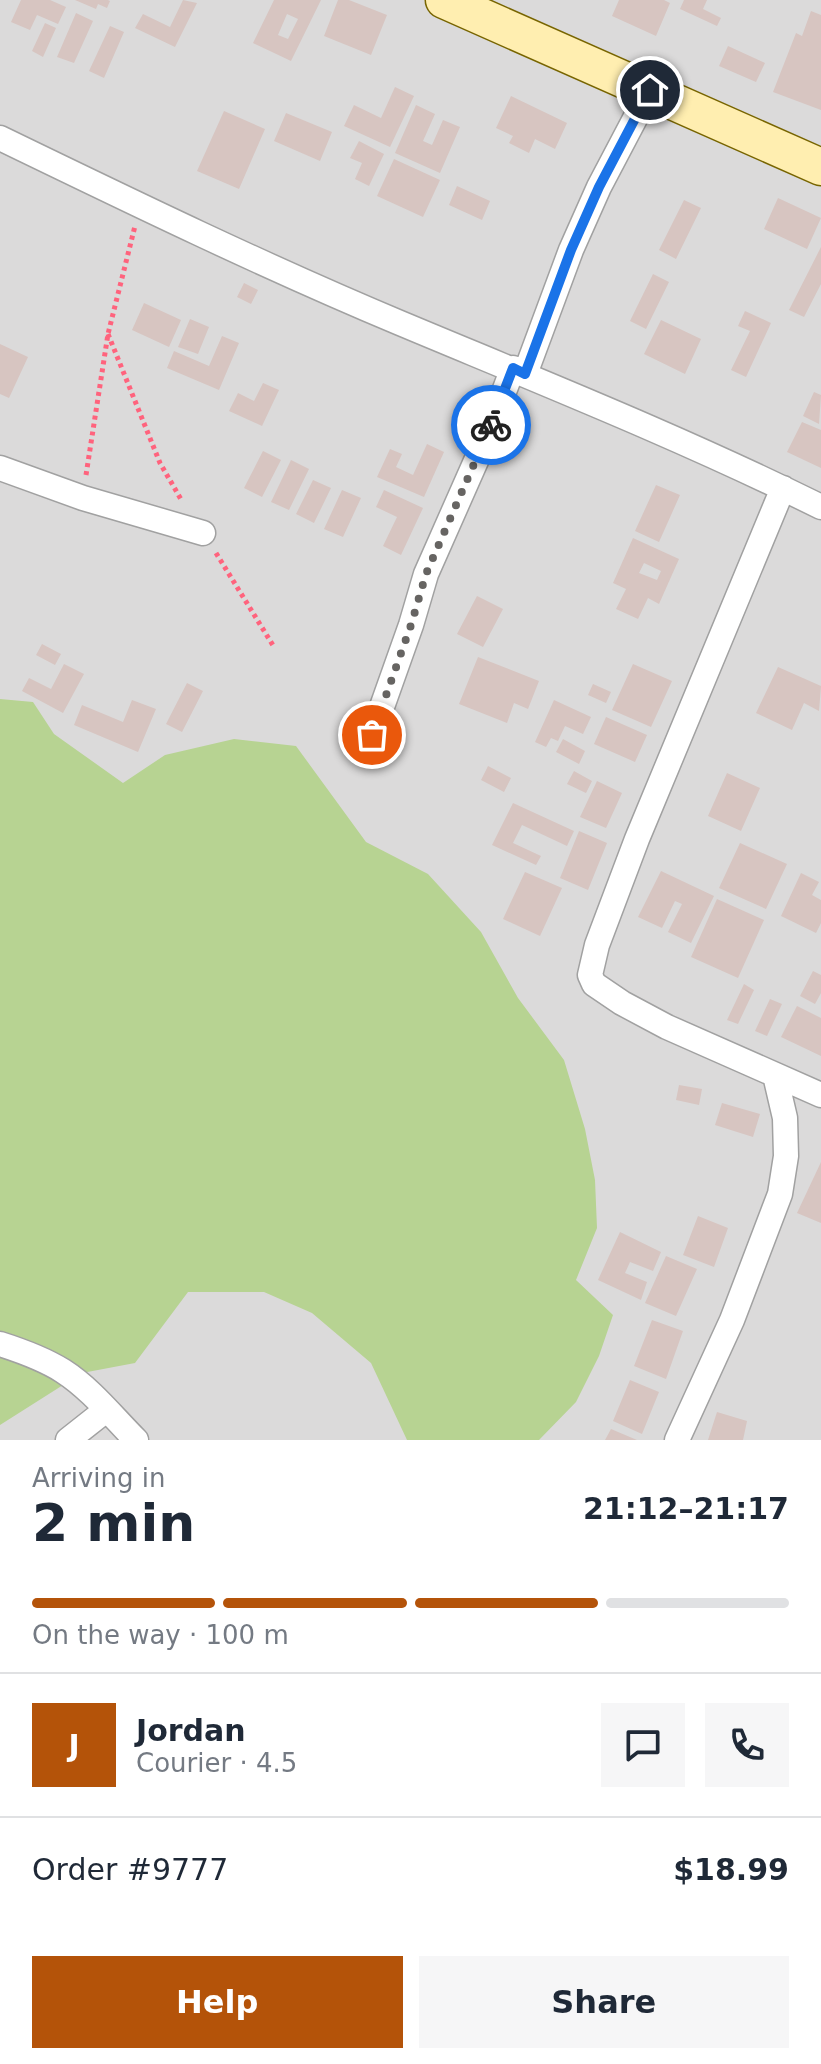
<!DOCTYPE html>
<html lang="en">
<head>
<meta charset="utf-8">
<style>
  body { margin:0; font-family:"DejaVu Sans",sans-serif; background:#f6f6f7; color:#1f2937; height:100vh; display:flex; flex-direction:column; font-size:30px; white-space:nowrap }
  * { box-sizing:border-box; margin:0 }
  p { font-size:26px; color:#747a83 }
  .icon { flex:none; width:44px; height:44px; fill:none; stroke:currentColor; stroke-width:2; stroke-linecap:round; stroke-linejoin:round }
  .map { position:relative; height:1440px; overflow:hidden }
  .panel { display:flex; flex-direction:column; background:#fff; flex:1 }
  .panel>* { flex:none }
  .pin { position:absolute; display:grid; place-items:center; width:68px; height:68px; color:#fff; margin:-34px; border:4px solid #fff; border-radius:50%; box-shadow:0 2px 8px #0007 }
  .courier { position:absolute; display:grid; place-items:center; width:80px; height:80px; margin:-40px; border:6px solid #1a73e8; border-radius:50%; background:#fff; color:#222; box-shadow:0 2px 10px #0007 }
  .summary em { font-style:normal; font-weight:700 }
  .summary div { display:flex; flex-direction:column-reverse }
  .summary { display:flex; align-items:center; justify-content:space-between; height:136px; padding:0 32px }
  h1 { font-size:52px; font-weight:700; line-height:60px }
  .bar { display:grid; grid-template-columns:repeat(4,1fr); gap:12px 8px; align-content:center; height:96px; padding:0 32px }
  .bar i { height:10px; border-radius:6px; background:#e0e1e3 }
  .bar .current { background:#b45309 }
  .bar p { grid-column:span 4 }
  .line { display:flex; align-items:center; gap:20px; padding:0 32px; border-top:2px solid #e0e1e3 }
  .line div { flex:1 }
  .round { display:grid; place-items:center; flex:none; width:84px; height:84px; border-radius:0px; background:#f6f6f7 }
  .action { display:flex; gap:16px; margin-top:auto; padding:16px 32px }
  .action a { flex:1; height:92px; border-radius:0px; background:#b45309; color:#fff; font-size:32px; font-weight:700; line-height:92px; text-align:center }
  .action a+a { background:#f6f6f7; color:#1f2937 }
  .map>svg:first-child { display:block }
  .residential { fill:#dbdada }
  .forest { fill:#b7d392 }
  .building { fill:#d7c5c1; fill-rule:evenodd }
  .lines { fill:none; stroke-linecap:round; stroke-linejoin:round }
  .street-casing { stroke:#a1a1a1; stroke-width:27 }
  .secondary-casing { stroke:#786500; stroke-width:39 }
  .path { stroke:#ff637d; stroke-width:5; stroke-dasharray:4 4; stroke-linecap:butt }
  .street { stroke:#fff; stroke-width:24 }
  .secondary { stroke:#ffeeb0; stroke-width:36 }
  .done { stroke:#666462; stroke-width:8; stroke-dasharray:0 14.4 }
  .route { stroke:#1a73e8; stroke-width:10 }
</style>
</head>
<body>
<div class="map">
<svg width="821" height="1440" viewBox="0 0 821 1440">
  <rect width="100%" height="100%" fill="#efe7e2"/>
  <path class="residential" d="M0,0H821V1440H0Z"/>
  <path class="forest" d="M0,699L33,702L54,734L123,783L165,755L234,739L296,746L366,842L428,874L481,932L518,998L564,1060L585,1129L595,1180L597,1228L576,1280L613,1315L599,1356L576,1402L539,1440H407L371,1363L312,1313L264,1292H188L135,1363L82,1373L0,1425Z"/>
  <path class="building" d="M21,0H50L66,7L58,24L37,15L30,30L11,22Z
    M75,0H108L110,1L107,8L98,4L96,9Z
    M183,0L197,3L175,47L135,28L143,14L170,27Z
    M274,0H321L291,61L253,43ZM287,14L298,19L288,39L278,35Z
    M338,0H349L387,15L371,55L324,36Z
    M619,0H664L670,3L656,36L612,16Z
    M684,0H707L703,9L721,18L717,26L680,9Z
    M811,11L821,15V110L773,92L796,33L802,36Z
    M76,13L93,21L74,63L57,57Z
    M45,23L56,28L43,57L32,51Z
    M110,26L124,32L104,78L89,71Z
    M728,46L765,63L756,82L719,66Z
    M395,87L414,96L390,147L344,126L354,105L381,118Z
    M511,96L567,123L555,149L535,139L529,153L509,143L513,136L496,128Z
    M416,105L435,114L423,141L432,145L443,120L460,127L440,173L395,153Z
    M224,111L265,129L239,189L197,171Z
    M286,113L332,132L320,161L274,141Z
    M359,141L384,154L369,186L355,179L362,163L350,158Z
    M394,159L440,180L423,217L377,196Z
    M457,186L490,201L482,220L449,205Z
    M778,198L821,218L807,249L764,229Z
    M684,200L701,208L676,259L659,250Z
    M821,247V284L804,317L789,310Z
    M653,274L669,282L646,329L630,321Z
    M244,283L258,290L251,304L237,297Z
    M144,303L181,320L169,347L132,330Z
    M745,311L771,323L746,377L731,370L750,331L738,326Z
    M190,319L209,327L198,354L178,347Z
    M661,320L701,339L685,374L644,354Z
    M222,336L239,343L219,390L167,368L174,351L209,366Z
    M0,344L28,357L9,398L0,394Z
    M263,383L279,390L262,426L229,411L238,393L254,401Z
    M814,392L821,395L819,424L803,416Z
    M802,422L821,430V468L787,452Z
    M427,444L444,452L424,497L377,477L390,449L402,454L396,467L413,475Z
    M263,451L281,460L262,497L244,488Z
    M291,460L309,469L289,510L271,502Z
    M313,480L331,488L314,523L296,514Z
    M656,485L680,495L659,542L635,531Z
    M342,490L361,498L343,537L324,529Z
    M384,490L423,508L401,555L383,546L397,517L376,507Z
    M633,538L679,559L659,604L648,598L638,619L616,609L626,589L613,583ZM644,563L661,571L657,580L639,573Z
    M477,596L503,609L483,647L457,634Z
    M42,644L61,654L55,665L36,655Z
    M478,657L539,681L528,709L514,703L507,723L459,704Z
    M64,664L84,674L63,713L22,691L29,678L51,689Z
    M633,664L672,681L651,727L612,710Z
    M778,667L821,686L819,711L804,703L792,730L756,713Z
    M187,683L203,691L182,732L166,724Z
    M593,684L611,692L606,703L588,695Z
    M132,700L156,709L138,752L74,725L82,705L123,722Z
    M554,700L591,717L583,734L565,726L558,741L551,738L546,747L535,742Z
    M606,717L647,735L635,762L594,744Z
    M563,739L585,751L579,764L556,752Z
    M488,766L511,778L504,792L481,780Z
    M574,771L592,781L586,793L567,784Z
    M727,773L760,788L741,831L708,816Z
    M597,781L622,793L606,828L580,817Z
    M513,803L574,831L567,846L522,825L513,843L541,856L536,865L492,845Z
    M579,831L607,843L588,890L560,878Z
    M740,843L787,864L766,909L719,888Z
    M661,871L714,896L691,943L668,932L682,904L675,901L662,928L638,917Z
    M525,872L562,888L540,936L503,919Z
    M801,873L819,882L812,895L821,900V923L816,933L781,916Z
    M717,899L764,920L738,978L691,957Z
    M813,971L821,975V993L815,1004L800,996Z
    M744,984L754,990L738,1024L727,1020Z
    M770,999L782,1004L767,1036L755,1031Z
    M797,1006L821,1018V1056L781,1037Z
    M679,1085L702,1089L699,1105L676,1100Z
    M722,1103L760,1114L753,1137L715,1125Z
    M821,1162V1223L797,1213Z
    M698,1216L728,1228L714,1267L683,1255Z
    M620,1232L661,1252L653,1271L630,1262L625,1273L647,1282L641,1300L598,1280Z
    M666,1256L697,1269L676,1316L645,1303Z
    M652,1320L683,1331L666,1379L634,1366Z
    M630,1380L659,1392L642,1434L613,1421Z
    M717,1412L747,1421L743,1440H708Z
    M611,1429L637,1440H605Z"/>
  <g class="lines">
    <defs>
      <path id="street" d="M0,138C132,202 264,266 400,323C541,382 684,439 821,507
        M525,374L571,250L599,187L650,90
        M0,468L83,498L203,533
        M783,488L637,839L597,945L590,975L594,984L622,1003L667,1027L821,1095
        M372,735L411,625L426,574L487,436L513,368
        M0,1344C22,1351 44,1359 63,1371C91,1389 113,1417 136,1440
        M68,1440L106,1410
        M677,1440L732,1320L780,1194L786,1156L785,1118L775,1075"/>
      <path id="secondary" d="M444,0L821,167"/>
    </defs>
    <use href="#street" class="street-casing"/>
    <use href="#secondary" class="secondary-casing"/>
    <path class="path" d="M108,334L160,463L182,501
      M86,475L108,334L135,226
      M216,553L274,647"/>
    <use href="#street" class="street"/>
    <use href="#secondary" class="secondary"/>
  </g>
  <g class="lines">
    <path class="done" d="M372,735L411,625L426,574L491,425"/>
    <path class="route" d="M491,425L513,368L525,374L571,250L599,187L650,90"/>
  </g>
</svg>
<div class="pin" style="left:372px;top:735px;background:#ea580c"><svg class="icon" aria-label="bag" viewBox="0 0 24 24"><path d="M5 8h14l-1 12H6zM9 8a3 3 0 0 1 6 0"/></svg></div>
<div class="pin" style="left:650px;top:90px;background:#1f2937"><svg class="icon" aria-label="home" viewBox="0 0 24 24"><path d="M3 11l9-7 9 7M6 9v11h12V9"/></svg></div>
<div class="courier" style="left:491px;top:425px"><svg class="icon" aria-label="bike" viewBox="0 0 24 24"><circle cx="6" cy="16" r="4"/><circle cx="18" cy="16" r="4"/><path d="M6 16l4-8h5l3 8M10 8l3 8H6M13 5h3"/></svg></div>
</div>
<section class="panel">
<div class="summary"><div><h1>2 min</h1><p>Arriving in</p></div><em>21:12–21:17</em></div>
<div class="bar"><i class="current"></i><i class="current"></i><i class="current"></i><i></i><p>On the way · 100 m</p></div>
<div class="line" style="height:144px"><b class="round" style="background:#b45309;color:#fff">J</b><div><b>Jordan</b><p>Courier · 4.5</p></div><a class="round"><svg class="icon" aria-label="chat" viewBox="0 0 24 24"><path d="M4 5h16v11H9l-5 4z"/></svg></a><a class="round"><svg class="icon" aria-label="phone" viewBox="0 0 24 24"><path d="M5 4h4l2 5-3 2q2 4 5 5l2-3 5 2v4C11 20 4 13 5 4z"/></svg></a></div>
<div class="line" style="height:104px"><div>Order #9777</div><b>$18.99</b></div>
<div class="action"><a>Help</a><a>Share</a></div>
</section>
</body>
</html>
